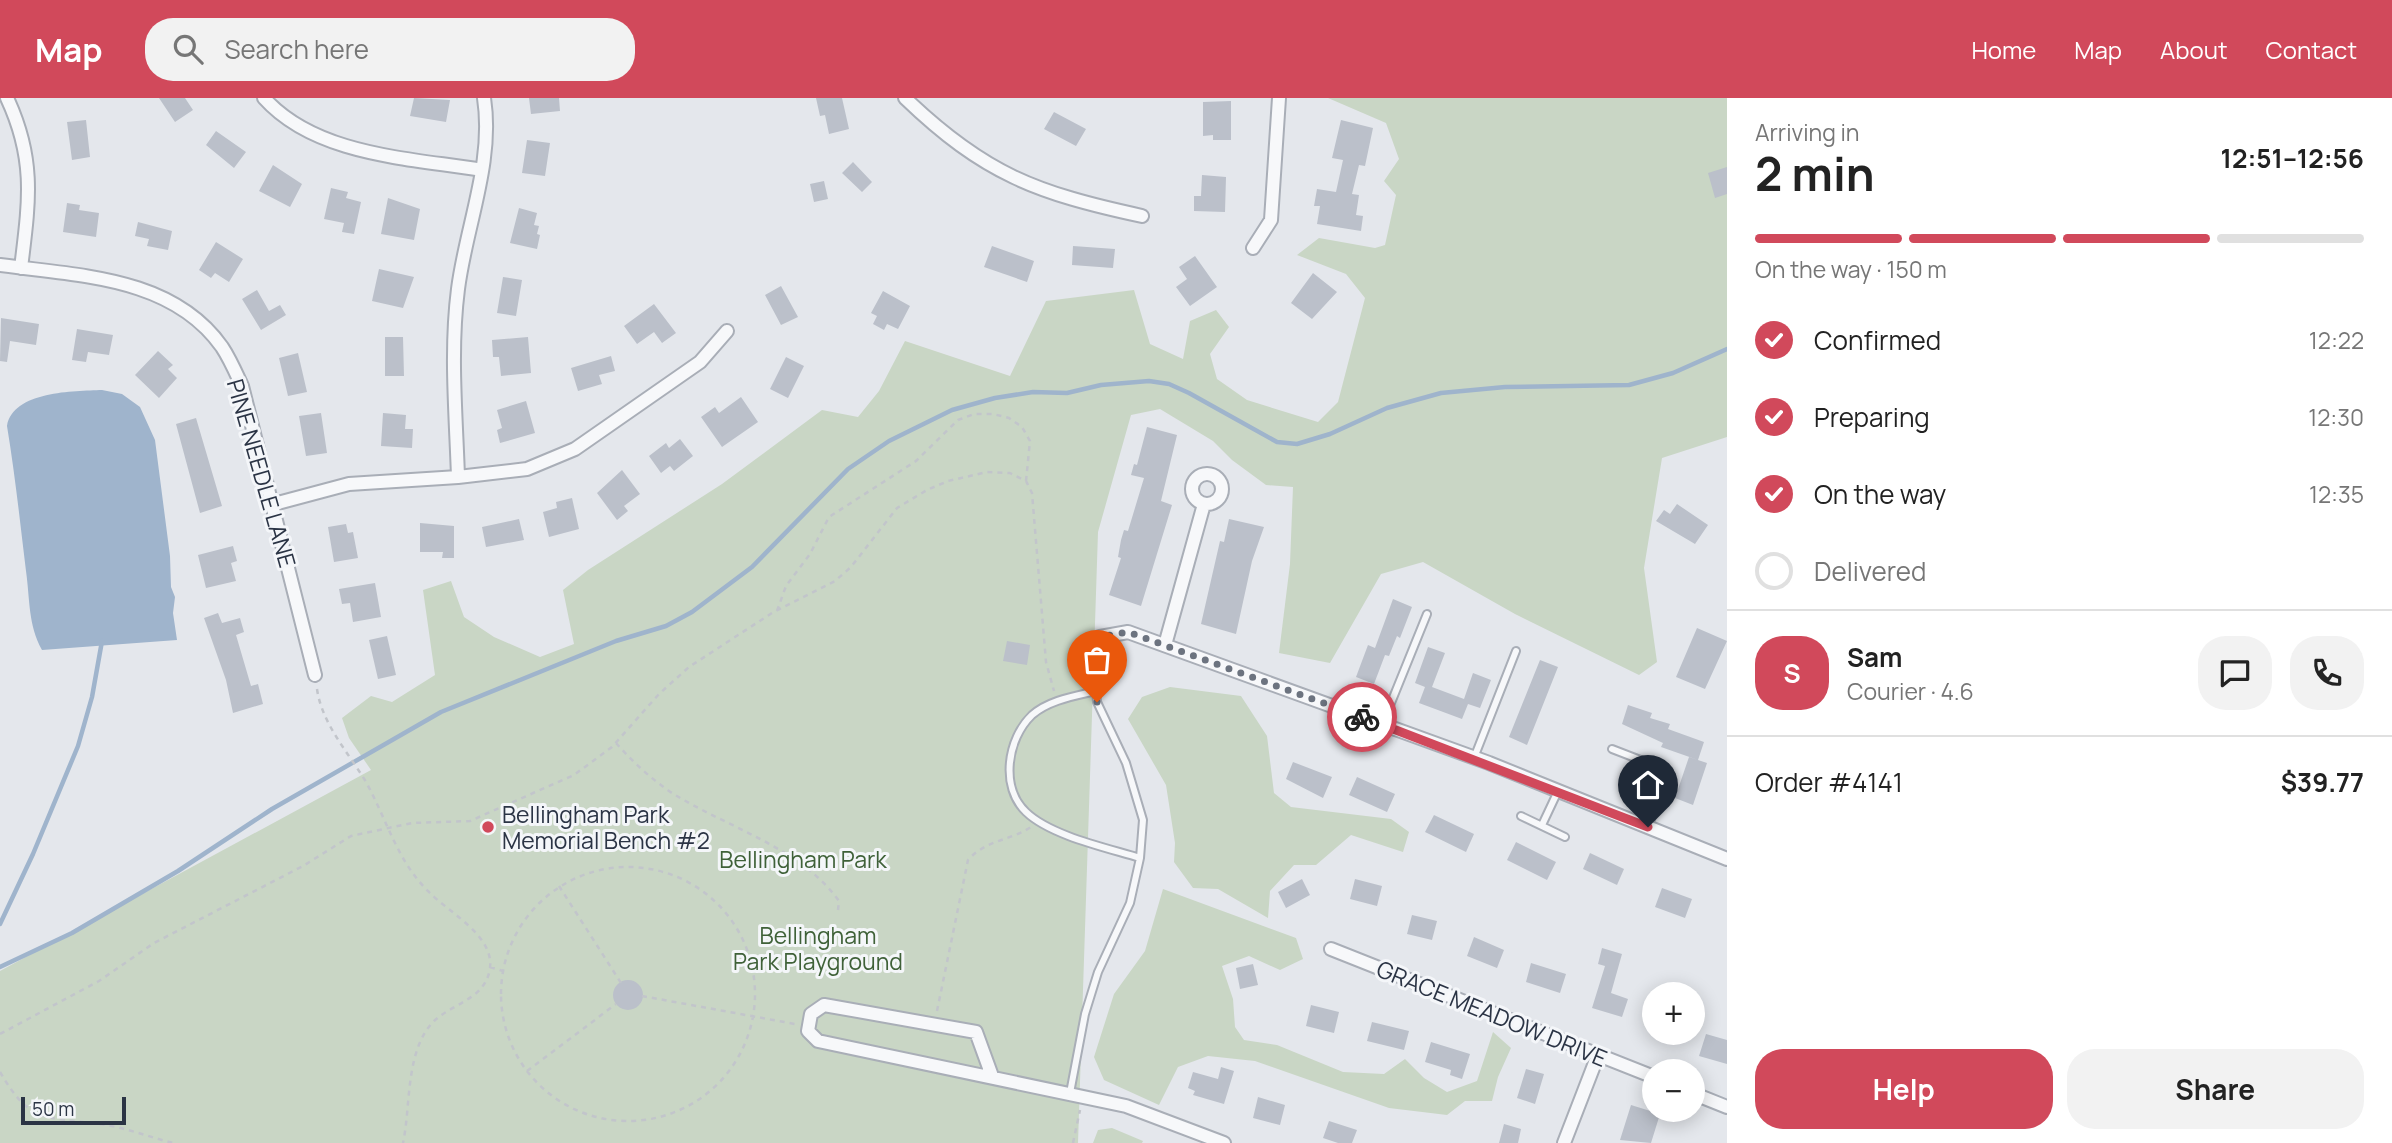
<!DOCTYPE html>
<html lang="en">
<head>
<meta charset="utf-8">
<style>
  body { margin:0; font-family:Manrope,sans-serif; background:#f2f2f2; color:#222; height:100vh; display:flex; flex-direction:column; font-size:26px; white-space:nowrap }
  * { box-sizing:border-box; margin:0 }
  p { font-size:23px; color:#767676 }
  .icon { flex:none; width:38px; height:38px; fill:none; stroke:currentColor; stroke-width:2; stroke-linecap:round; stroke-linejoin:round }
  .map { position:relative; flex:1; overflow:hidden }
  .sheet { display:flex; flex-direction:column; background:#fff; width:665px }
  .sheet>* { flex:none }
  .tools { position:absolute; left:1642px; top:884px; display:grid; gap:14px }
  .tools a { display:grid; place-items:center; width:63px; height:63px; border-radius:50%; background:#fff; box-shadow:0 4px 18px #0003; font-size:35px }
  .scale { position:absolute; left:21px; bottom:18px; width:105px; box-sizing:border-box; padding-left:7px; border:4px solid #2b3445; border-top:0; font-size:19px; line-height:24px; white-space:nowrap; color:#2b3445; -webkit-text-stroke:5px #f4f6f9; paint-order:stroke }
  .pin { position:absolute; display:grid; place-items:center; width:60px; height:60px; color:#fff; margin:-72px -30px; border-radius:50% 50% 50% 0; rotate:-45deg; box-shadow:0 0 7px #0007 }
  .pin .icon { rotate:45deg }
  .courier { position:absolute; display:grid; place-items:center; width:70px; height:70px; margin:-35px; border:5px solid #d1495b; border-radius:50%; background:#fff; color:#222; box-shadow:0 2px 9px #0007 }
  .headline em { font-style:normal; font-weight:700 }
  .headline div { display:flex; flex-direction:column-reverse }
  .headline { display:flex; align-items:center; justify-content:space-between; height:119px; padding:0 28px }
  h1 { font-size:46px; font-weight:700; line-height:52px }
  .bar { display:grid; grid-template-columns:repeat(4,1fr); gap:10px 7px; align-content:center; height:84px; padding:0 28px }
  .bar i { height:9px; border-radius:5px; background:#e0e0e0 }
  .bar .current { background:#d1495b }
  .bar p { grid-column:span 4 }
  .line { display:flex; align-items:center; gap:18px; padding:0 28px; border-top:2px solid #e0e0e0 }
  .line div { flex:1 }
  .round { display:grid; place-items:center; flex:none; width:74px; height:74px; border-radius:28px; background:#f2f2f2 }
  ol { padding:0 28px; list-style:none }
  li { display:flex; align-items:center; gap:21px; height:77px }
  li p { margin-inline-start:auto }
  li .icon { padding:7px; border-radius:50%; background:#d1495b; color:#fff; stroke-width:4 }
  li:last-child { color:#767676 }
  li i { width:38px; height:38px; border:4px solid #e0e0e0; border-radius:50% }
  .button { display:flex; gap:14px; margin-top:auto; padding:14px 28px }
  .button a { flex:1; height:80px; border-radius:28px; background:#d1495b; color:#fff; font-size:28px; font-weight:700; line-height:80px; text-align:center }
  .button a+a { background:#f2f2f2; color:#222 }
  header { display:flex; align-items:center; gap:42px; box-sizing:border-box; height:98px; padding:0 35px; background:#d1495b; color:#fff }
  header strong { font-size:33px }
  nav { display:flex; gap:38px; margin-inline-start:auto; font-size:24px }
  .search { width:490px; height:63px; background:#f2f2f2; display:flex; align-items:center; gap:18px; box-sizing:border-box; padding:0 24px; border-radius:28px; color:#767676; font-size:26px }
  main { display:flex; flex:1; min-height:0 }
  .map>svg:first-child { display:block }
  .green { fill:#c9d6c5 }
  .water { fill:#9fb4cc }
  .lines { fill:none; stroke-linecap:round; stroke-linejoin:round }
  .stream { stroke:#9fb4cc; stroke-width:4.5 }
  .building { fill:#bbc0ca }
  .lane-casing { stroke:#a9aeb7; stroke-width:10 }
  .street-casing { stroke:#a9aeb7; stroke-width:16 }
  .path { stroke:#c2c5cb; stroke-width:2.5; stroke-dasharray:5 5; stroke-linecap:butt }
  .lane { stroke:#f7f8fa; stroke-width:6 }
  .street { stroke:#f7f8fa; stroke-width:12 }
  .done { stroke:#6c737f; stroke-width:7; stroke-dasharray:0 12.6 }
  .route { stroke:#d1495b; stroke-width:9 }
  .poi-dot { fill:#d1495b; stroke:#f4f6f9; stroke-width:2.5 }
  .labels { text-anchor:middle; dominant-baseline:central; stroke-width:6; stroke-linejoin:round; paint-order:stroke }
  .street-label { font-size:23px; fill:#2b3445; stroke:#f4f6f9 }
  .poi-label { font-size:23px; fill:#2b3445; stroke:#f4f6f9; text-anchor:start }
  .park-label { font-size:23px; fill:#3f6138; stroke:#f4f6f9 }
</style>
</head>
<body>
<header>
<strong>Map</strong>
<div class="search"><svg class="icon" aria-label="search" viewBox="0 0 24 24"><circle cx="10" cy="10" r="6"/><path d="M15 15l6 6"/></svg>Search here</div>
<nav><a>Home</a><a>Map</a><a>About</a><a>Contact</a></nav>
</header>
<main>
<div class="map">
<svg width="1727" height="1045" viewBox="0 0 1727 1045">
  <rect width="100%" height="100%" fill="#e4e7ec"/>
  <path class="green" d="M1328,0H1727V339L1662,360L1644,470L1657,564L1639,577L1515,516L1423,464L1381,476L1330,565L1279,555L1290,466L1293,389L1266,387L1232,362L1213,343L1160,311L1131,317L1098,434L1078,1045H0V873L371,672L349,640L342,620L371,598L392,604L435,577L423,492L451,483L464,519L494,539L540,559L574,546L563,492L588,472L722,386L822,312L858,319L879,293L905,243L1010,278L1046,203L1134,192L1150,246L1183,261L1190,223L1216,212L1229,229L1210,256L1217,281L1247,302L1318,324L1338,304L1365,200L1346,176L1297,157L1319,140L1375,150L1385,147L1396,97L1384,83L1399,61L1386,25Z
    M1170,589L1241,598L1267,638L1274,695L1291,709L1391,721L1409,734L1403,754L1351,737L1316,767H1294L1270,793L1268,820L1218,791L1193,790L1174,764L1175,745L1166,687L1128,621L1142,599Z
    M1163,791L1296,840L1303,861L1280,872L1249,858L1222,868L1233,901L1235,929L1244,942L1277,947L1343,974L1384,976L1405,961L1424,980L1447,994L1477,983L1493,934L1511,950L1498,979L1492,1003H1465L1447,1017L1389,1010L1255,963L1208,958L1178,969L1159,1007L1104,982L1094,959L1114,896L1145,853Z
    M1112,1030L1143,1043L1142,1045H1093L1098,1032Z"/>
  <path class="water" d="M102,292L122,296L140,309L155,342L170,458L171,489L175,499L173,515L177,542L42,552C28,527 30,501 26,473C20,424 15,376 7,328C13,293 74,293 102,292Z"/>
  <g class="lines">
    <path class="stream" d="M0,826L33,756L78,648L92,599L102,543
      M0,869L72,835L178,773L272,711L441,614L616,543L666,528L692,514L752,469L848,371L889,343L952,312L995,300L1033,294L1067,295L1101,287L1149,283L1169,286L1189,295L1277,344L1297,346L1330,336L1387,310L1441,295L1505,289L1629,287L1673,275L1727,251"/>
  </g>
  <path class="building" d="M159,0H185L193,12L175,24Z
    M414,0L450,2L446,24L410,18Z
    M529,0H559L560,13L531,16Z
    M816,0H842L849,31L829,36L825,17L820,18Z
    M1231,3V42H1213V37L1203,38V4Z
    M1054,14L1086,31L1076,48L1044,31Z
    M86,22L90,59L72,62L67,24Z
    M1341,22L1373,30L1365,68L1359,67L1352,96L1359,97L1356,117L1363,118L1361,133L1317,126L1320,108H1314L1317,91L1336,94L1343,62L1332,60Z
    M216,33L246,54L234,70L206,47Z
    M527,42L550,45L545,78L522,75Z
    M853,64L872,84L862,94L842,75Z
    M273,67L302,86L290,109L259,93Z
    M1727,69V96L1715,100L1708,75Z
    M1202,77L1226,79L1225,114L1194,113V98H1201Z
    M824,83L828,101L814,104L810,86Z
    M331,90L348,94L346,100L361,104L354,136L342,134L344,125L324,121Z
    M388,100L420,111L414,142L381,136Z
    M67,105L80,107L79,112L99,115L96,139L63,134Z
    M519,110L537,115L534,127L539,128L537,136L540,137L537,151L510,145Z
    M138,124L172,133L168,152L147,148L149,141L135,138Z
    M216,144L243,161L229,184L215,175L211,180L199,172Z
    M992,148L1034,163L1027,184L984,169Z
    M1073,148L1115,151L1113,170L1072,167Z
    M1195,158L1217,189L1190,208L1176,189L1187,181L1179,169Z
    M379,171L414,179L403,210L372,203Z
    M1313,175L1337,194L1312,221L1291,205Z
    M503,179L522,182L516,218L497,215Z
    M781,188L798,219L781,227L765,197Z
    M257,192L269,213L280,207L286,217L261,232L242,201Z
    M883,193L910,208L898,231L887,226L884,232L873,226L877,218L871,215Z
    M654,206L676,235L662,245L654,234L637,246L624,228Z
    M1,220L39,226L36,247L10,243L7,264L0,263Z
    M77,231L113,237L109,257L88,254L86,264L72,262Z
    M385,239H403L404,278H385Z
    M528,239L531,275L501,278L499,259H493L492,242Z
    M158,253L173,267L168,271L177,280L159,300L135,277Z
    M298,255L307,294L288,298L279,260Z
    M611,258L615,273L599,277L602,286L578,293L571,270Z
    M786,259L804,268L788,300L770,291Z
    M741,299L758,324L722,349L701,319L715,309L719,315Z
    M526,303L535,335L500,345L497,332L502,330L497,312Z
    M321,315L327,355L306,358L299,318Z
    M383,315L406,317L405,331H413L412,350L381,348Z
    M196,320L222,408L200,415L176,326Z
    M1147,329L1177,337L1161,403L1172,407L1141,508L1109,497L1121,460L1118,459L1121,442L1124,432L1128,433L1144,380L1131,377L1134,366L1137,367Z
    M680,341L693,358L674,373L670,368L661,375L649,358L666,345L669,350Z
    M622,372L640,396L624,408L628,413L617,422L597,395Z
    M572,400L579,431L549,439L543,414L557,410L556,404Z
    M1677,406L1708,427L1695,446L1656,423L1664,412L1670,416Z
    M519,421L524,442L486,449L482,429Z
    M1229,421L1264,429L1252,463L1236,536L1201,526L1220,443L1224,444Z
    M420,425L454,428V460H442L443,454H420Z
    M346,426L348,435L353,434L358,460L334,464L328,429Z
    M233,448L237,463L231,465L236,483L206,490L198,457Z
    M375,485L381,519L353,524L350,505L342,506L339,491Z
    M1393,501L1412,509L1400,540L1397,538L1389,558L1385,557L1374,586L1356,579L1368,547L1375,550Z
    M218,515L222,525L240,520L244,534L236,537L251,588L258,586L263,606L233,615L226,582L204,520Z
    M1697,530L1727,543L1705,591L1676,579Z
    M387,538L396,577L378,581L369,542Z
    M1007,543L1030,547L1027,567L1003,563Z
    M1428,549L1445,555L1432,589L1464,601L1473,575L1491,582L1480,610L1468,606L1462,621L1419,605L1425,589L1415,585Z
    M1540,562L1558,569L1527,647L1509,639Z
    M1628,607L1652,615L1650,620L1670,626L1668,631L1704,644L1698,662L1661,649L1663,645L1622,626Z
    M1689,659L1707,665L1693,707L1675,700Z
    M1293,664L1332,679L1323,700L1286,681Z
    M1357,679L1395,696L1387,714L1349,697Z
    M1434,717L1474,736L1466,754L1425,734Z
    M1516,744L1556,764L1547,782L1507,762Z
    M1590,755L1624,771L1617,787L1583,771Z
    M1302,781L1310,797L1286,810L1278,794Z
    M1355,781L1382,788L1377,808L1350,801Z
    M1662,790L1692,801L1685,820L1655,809Z
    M1412,817L1437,823L1432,842L1407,836Z
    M1474,839L1504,852L1497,870L1467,858Z
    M1602,850L1622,856L1611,895L1628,901L1622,919L1592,910L1605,868L1598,866Z
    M1531,865L1566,876L1560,895L1526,884Z
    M1253,866L1258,887L1240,891L1236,870Z
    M613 897a15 15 0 1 1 30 0a15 15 0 1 1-30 0Z
    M1311,907L1339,914L1334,935L1306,928Z
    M1372,924L1409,933L1404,952L1367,943Z
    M1706,936L1727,942V966L1699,958Z
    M1431,944L1470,956L1462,981L1450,977L1451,972L1425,964Z
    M1221,969L1234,973L1224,1006L1193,997L1195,993L1188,990L1193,974L1218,981Z
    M1526,971L1544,976L1535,1006L1517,1000Z
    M1258,999L1285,1007L1280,1027L1253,1020Z
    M1631,1007L1660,1016L1651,1045L1620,1042Z
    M1329,1023L1357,1032L1352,1045H1338L1323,1040Z
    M1504,1026L1521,1031L1518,1045H1499Z"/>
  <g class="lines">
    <defs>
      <path id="lane" d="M1096,593C1075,598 1049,602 1032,617C1007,641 1000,689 1026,714C1051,738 1108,750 1140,760
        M1382,627L1427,516
        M1612,651L1669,673L1648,729
        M1474,660L1516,553
        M1521,718L1565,739
        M1542,727L1558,693
        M1070,995L1085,916L1098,874L1130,805L1140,760L1143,722L1126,665L1097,604L1094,567L1100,539"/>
      <path id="street" d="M7,0C36,62 29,104 21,170
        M264,0C316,58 410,60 482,72
        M905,0C984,76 1036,95 1142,118
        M1253,150L1271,122L1279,0
        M0,167C78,178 172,178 222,249C230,261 236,275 242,288L315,577
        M1192 391a15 15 0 1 1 30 0a15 15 0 1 1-30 0Z
        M458,379C456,317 450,253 458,191C466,128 494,64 484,0
        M274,406L349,386L458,379L527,371L575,351L700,264L727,233
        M1100,539L1128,534L1489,665L1727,761
        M1165,547L1204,406
        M1331,851L1654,979
        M992,978L976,934L824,907L811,916L808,933L818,943L1126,1008L1224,1045
        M1692,995L1727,1009
        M1564,1045L1598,957"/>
    </defs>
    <use href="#lane" class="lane-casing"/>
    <use href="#street" class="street-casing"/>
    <path class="path" d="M777,513L786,488L810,456L829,419L916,363L958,322L974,316H993L1009,320L1022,329L1030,343L1026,383
      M317,591C322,626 348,654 366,684C387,722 397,763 429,794C448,814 494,837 490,870C486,901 453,905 434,923C405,952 411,1008 403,1045
      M616,645C633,664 651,681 672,695C728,730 800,749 839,803L838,812
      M501 896a127 127 0 1 1 254 0a127 127 0 1 1-254 0Z
      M559,788L621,885
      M490,869L503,873
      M642,898L795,926
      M937,913L968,762C987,741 1010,743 1031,729
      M0,936L99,883L154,845L303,768L351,738L412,725L470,723L574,677L612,649L659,596L689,569L772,515L835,483L851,469L897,410L927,392L948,383L987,374L1010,375L1026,383L1032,395L1046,564L1054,593
      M527,973L616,906
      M0,974C31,1027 45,1018 99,1026C124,1029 149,1039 173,1045
      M1073,1045L1080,1012"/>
    <use href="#lane" class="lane"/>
    <use href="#street" class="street"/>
  </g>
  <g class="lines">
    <path class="done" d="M1097,604L1094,567L1100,539L1128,534L1362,619"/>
    <path class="route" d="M1362,619L1648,729"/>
  </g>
  <circle class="poi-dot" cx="488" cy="729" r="7"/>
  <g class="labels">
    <g class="street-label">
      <text transform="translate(262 375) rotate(74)">PINE NEEDLE LANE</text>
      <text transform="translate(1492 915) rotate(22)">GRACE MEADOW DRIVE</text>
    </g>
    <g class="poi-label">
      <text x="502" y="716">Bellingham Park<tspan x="502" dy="26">Memorial Bench #2</tspan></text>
    </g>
    <g class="park-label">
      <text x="803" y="761">Bellingham Park</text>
      <text x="818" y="837">Bellingham<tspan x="818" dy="26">Park Playground</tspan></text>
    </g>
  </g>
</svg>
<div class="tools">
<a>+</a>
<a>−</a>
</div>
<div class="scale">50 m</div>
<div class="pin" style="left:1097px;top:604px;background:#ea580c"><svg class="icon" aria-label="bag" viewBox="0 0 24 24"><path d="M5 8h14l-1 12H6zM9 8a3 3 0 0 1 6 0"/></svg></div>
<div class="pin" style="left:1648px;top:729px;background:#1f2937"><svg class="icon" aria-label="home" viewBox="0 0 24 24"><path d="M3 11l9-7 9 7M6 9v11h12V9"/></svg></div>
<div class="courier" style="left:1362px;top:619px"><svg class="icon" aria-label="bike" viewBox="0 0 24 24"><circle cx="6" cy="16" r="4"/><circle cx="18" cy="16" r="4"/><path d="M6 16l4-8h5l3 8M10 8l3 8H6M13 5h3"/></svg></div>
</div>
<section class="sheet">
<div class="headline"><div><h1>2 min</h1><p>Arriving in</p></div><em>12:51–12:56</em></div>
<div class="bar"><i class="current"></i><i class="current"></i><i class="current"></i><i></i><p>On the way · 150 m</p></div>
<ol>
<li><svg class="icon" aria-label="check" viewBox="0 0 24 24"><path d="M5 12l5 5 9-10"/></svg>Confirmed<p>12:22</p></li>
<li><svg class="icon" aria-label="check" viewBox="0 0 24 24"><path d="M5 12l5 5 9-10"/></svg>Preparing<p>12:30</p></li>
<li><svg class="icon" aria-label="check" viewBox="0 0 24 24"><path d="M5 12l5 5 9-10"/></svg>On the way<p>12:35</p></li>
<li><i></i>Delivered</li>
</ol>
<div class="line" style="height:126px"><b class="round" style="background:#d1495b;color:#fff">S</b><div><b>Sam</b><p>Courier · 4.6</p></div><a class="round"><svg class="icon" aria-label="chat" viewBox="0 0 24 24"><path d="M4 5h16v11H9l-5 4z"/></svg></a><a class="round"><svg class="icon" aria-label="phone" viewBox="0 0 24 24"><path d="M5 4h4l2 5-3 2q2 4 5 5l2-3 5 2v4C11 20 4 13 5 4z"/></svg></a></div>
<div class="line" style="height:91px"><div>Order #4141</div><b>$39.77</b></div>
<div class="button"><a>Help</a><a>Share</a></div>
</section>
</main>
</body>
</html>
